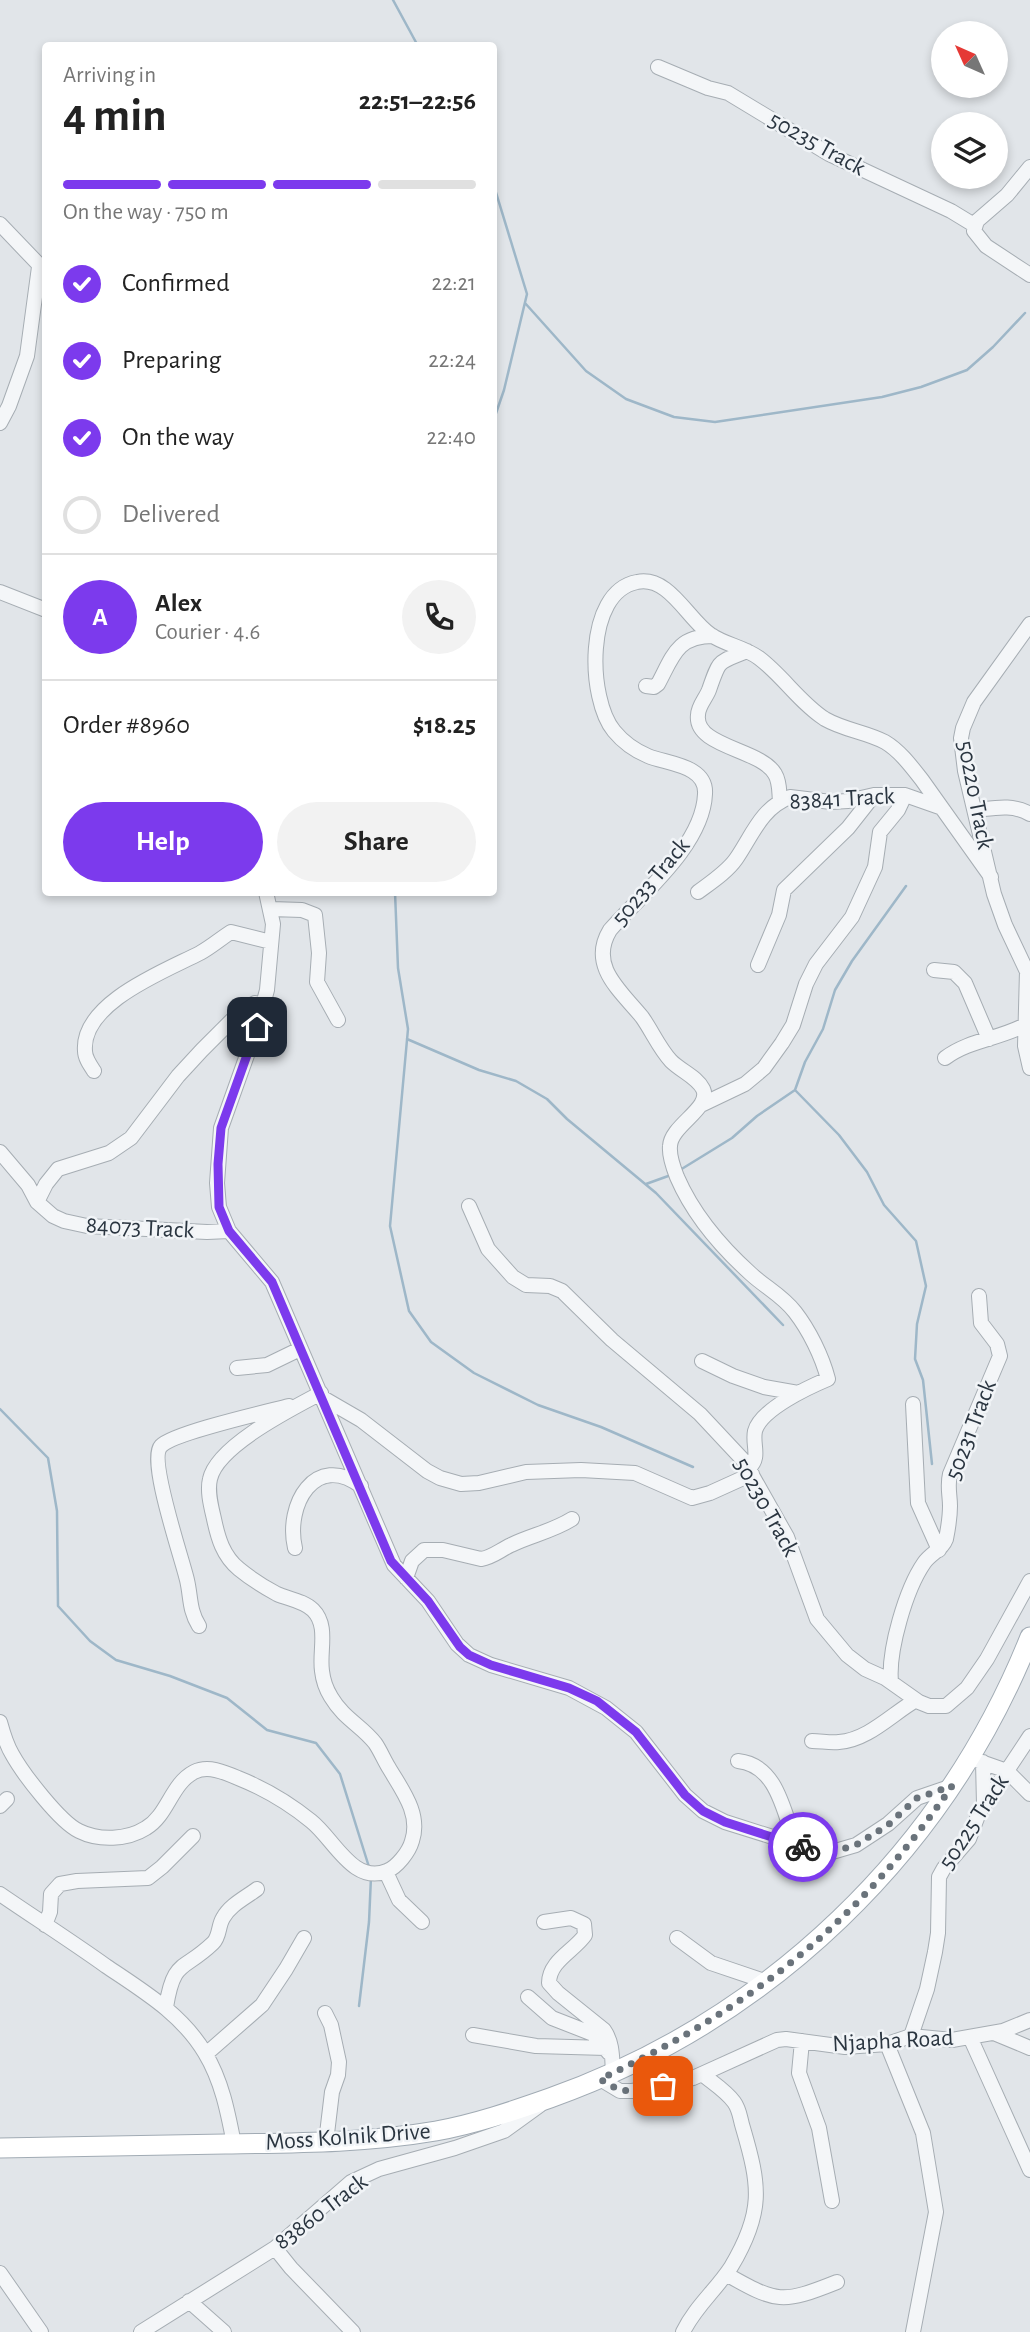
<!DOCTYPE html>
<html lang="en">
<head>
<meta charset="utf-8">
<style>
  body { margin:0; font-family:"Alegreya Sans",sans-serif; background:#f2f2f2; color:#222; height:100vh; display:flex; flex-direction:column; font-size:26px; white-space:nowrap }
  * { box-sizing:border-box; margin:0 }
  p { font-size:23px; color:#767676 }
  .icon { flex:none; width:38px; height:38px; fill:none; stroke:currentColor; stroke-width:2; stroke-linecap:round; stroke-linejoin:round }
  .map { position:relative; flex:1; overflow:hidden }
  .sheet { position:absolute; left:42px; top:42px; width:455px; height:854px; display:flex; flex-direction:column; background:#fff; border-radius:7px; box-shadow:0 4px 10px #0003 }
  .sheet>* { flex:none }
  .needle { width:46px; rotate:315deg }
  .buttons { position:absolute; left:931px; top:21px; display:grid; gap:14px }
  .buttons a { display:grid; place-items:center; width:77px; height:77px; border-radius:50%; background:#fff; box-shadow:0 4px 10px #0003; font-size:35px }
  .pin { position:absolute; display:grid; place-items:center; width:60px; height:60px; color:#fff; margin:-30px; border-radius:14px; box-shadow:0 4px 10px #0006 }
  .courier { position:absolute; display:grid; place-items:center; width:70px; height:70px; margin:-35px; border:5px solid #7c3aed; border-radius:50%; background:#fff; color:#222; box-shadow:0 2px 9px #0007 }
  .headline em { font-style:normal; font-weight:600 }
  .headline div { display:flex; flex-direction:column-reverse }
  .headline { display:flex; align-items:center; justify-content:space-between; height:119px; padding:0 21px }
  h1 { font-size:46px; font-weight:600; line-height:52px }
  .bar { display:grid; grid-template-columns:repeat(4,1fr); gap:10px 7px; align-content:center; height:84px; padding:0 21px }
  .bar i { height:9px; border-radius:5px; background:#e0e0e0 }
  .bar .on { background:#7c3aed }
  .bar p { grid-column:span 4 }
  .line { display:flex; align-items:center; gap:18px; padding:0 21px; border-top:2px solid #e0e0e0 }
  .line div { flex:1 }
  .round { display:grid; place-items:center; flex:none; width:74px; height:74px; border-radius:37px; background:#f2f2f2 }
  ol { padding:0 21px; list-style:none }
  li { display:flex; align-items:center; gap:21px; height:77px }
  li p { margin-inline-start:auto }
  li .icon { padding:7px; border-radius:50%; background:#7c3aed; color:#fff; stroke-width:4 }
  li:last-child { color:#767676 }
  li i { width:38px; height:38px; border:4px solid #e0e0e0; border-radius:50% }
  .action { display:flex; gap:14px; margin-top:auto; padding:14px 21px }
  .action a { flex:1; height:80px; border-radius:42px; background:#7c3aed; color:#fff; font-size:28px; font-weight:600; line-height:80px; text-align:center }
  .action a+a { background:#f2f2f2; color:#222 }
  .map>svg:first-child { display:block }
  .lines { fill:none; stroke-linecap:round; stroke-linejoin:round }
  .stream { stroke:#9eb7c8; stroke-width:2.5 }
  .minor-casing { stroke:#a6adb3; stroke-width:16 }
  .major-casing { stroke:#a1abb4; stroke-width:21 }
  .minor { stroke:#f4f6f8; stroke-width:14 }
  .major { stroke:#fff; stroke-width:19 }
  .done { stroke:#6a737b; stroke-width:7; stroke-dasharray:0 12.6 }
  .route { stroke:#7c3aed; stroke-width:9 }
  .labels { text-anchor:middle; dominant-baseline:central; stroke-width:5; stroke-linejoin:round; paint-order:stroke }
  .street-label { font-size:24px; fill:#2a3540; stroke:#f1f4f7 }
</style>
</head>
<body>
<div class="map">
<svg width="1030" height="2332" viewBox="0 0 1030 2332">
  <rect width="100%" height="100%" fill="#e1e5e9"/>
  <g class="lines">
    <path class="stream" d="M393,0L418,46
      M494,186L527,294L504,390L494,419
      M525,303L586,371L626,399L674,417L715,422L882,397L921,387L967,370L993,347L1025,313
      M395,892L398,968L408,1029L390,1226L409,1311L431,1342L474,1373L538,1405L601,1427L693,1467
      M407,1039L479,1070L516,1081L547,1099L567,1119L656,1193L783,1325
      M795,1090L839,1135L867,1172L884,1205L916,1241L926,1286L917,1324L915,1359L923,1380L932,1464
      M680,1170L732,1138L757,1116L795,1090L805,1062L823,1029L835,990L852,961L906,886
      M646,1184L671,1175
      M0,1409L48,1458L57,1511L58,1606L90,1641L116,1660L170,1676L227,1698L267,1730L316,1743L340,1774L369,1867
      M359,2006L369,1922L371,1877"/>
    <defs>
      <path id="minor" d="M658,67L708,88L728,93L829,154L951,211L974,225
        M1030,167L1007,195L977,221L974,231L986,246L1030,275
        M0,224L45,271
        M0,423L9,406L27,356L39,267
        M0,592L46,610
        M1030,624L974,702L963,728L961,738L965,771L994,894L1005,925L1030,978
        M747,651C718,663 720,658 709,690C706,698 698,706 698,715C694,747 761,749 775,774C780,782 779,792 780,801
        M646,686L654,687L658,684C673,656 677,636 713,636
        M976,810C995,808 1013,804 1030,814
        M266,892L273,924L267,990L257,1027L221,1128L217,1183L219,1207L229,1231L272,1282L394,1565L428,1601L457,1644L469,1655L491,1665L569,1688L606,1708L636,1732L685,1795L703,1811L725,1822L814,1850L832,1852L856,1845L888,1824L917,1798L952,1786
        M698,892C710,883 727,872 736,859C752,836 761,808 790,797L831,802L848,801L874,795H905L942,808
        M271,909L302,910L315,915L319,953L317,982L338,1020
        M758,965L779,915L784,890L848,828L874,795
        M934,970L954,972L965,983L989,1039
        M1027,971L1025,1046L1030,1068
        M945,1058C969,1040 999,1039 1025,1025
        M94,1071C90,1065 85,1058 85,1051C81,1003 165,971 200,953C211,947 220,939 231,932L271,942
        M701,1105L745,1084L764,1068L782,1043L793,1025L806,984L816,964L852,917L875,867L880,832L898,810L905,795
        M0,1152L28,1185L37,1202L53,1216L64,1221L87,1226L207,1232L229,1231
        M37,1202L46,1184L58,1169L109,1153L131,1138L178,1076L202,1050L241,1011L255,1003L264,1005
        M469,1206L488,1249L513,1277L526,1285L550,1286L562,1291L612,1340L700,1414L744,1461L787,1537L817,1619L847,1655L865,1669L885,1678L919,1702L929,1706H946L967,1688L987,1659L1030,1581
        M702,1361L733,1376L764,1387L798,1393
        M237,1368L267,1365L300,1349
        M323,1398L361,1420L427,1471L440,1478L461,1484L479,1483L526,1472L581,1470L635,1473L692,1498L710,1493L752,1474
        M913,1404L918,1503L939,1550
        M749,1468C761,1457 752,1445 755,1431C761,1409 809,1387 828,1379C822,1356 809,1330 795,1312C783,1296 765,1287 751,1274C721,1247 693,1214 677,1177C673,1167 669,1156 670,1146C671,1125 712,1108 703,1089C697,1077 681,1071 671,1061C659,1048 652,1031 642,1017C621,991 588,966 610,930C642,894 703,845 705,794C707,765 667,764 648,756C636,751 623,742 614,731C588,700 584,592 637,582C669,575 688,620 711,635C726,645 744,647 759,658C783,676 800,703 825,719C844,730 866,732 885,742C900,751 911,766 922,780L991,877
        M295,1548C285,1505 315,1452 361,1486
        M406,1578L412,1561L424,1550H443L481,1559C493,1557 500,1550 511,1545C531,1535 551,1532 572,1519
        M199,1626C189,1610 191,1597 187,1580C182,1558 148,1460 161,1446C173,1433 266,1412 289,1406
        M891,1682C888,1650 906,1589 924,1563C931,1553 942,1550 946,1539C948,1529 950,1517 950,1506C950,1495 947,1486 950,1474L1000,1356L997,1344L981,1323L979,1296
        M0,1722C3,1733 6,1744 12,1754C23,1774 60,1822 79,1831C99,1841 127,1840 146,1828C168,1815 171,1784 194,1772C208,1765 224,1772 238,1778C263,1788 290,1804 311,1821C334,1839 353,1885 387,1871C397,1867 409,1852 412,1841C421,1814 402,1790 389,1768C384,1760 380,1750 375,1743C362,1726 344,1719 331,1697C326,1689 323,1680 322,1671C319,1651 329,1626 313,1610C304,1601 289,1599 277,1594C264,1587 250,1578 239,1569C223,1556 218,1538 214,1519C211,1506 207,1491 210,1479C217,1446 291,1409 321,1393
        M812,1741C821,1741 830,1743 839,1742C868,1740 892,1714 916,1700
        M970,1758L1007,1771L1030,1794
        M738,1761C778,1765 784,1814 796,1845
        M983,1762L984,1804
        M0,1806L7,1799
        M386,1872L399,1900L422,1922
        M0,1894C35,1918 71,1941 106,1966C143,1991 182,2014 205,2053C222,2081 228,2113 234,2144
        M544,1922L571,1918L584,1924L585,1935C574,1951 549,1961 549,1983L558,1993L604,2030C613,2043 612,2058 613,2073
        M45,1925L50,1912L51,1894L60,1884L77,1881L148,1878L162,1867L193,1836
        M677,1938L711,1963L767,1982
        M528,1997L552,2018L593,2034L609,2053
        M166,2007C174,1958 183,1972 213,1943C220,1936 218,1926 223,1918C230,1905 245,1898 257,1889
        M325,2013L331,2025L339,2062L338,2075L332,2092L326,2142
        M994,2033L1030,2048
        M473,2035L536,2046L606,2048
        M911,2036L927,1989L935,1952L938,1933L939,1877L944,1868L969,1839L979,1813L1030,1736
        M970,2037L1030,2170
        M802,2041L799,2073L819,2128L832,2201
        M887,2044L923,2133L936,2212L913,2332
        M206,2054L262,2005L286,1969L304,1938
        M600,2079L620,2091H632L663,2086L693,2078L777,2040L786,2039L845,2047L887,2044L911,2036L952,2040L1003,2031L1030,2020
        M275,2248L291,2268L353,2332
        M0,2273L41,2332
        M726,2274C777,2303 782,2304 837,2282
        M189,2301L224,2332
        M141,2332L275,2248L351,2182L379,2169L455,2148L504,2131L540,2105
        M683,2332C695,2307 716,2290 731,2267C764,2212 760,2186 743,2128C740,2119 740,2110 734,2102C726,2091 713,2083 702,2074"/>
      <path id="major" d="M0,2148C75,2147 150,2146 225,2144C295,2143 366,2143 436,2131C475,2124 513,2111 550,2098C769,2020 944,1852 1030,1637"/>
    </defs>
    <use href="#minor" class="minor-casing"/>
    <use href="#major" class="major-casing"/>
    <use href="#minor" class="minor"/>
    <use href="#major" class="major"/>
  </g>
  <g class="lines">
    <path class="done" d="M663,2086C634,2091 625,2096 600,2079C750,2009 858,1923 952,1786L917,1798L888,1825L856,1845L832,1852L803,1847"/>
    <path class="route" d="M257,1027L221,1128L218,1164L219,1207L229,1231L272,1282L391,1561L428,1601L460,1647L469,1655L491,1665L569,1688L597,1701L636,1732L685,1795L703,1811L725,1822L803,1847"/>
  </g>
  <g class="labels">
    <g class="street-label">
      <text transform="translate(817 144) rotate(29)">50235 Track</text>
      <text transform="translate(975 795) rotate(79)">50220 Track</text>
      <text transform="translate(842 799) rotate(-3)">83841 Track</text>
      <text transform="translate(651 882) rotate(-50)">50233 Track</text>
      <text transform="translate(140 1228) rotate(3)">84073 Track</text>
      <text transform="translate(971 1430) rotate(-69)">50231 Track</text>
      <text transform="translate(766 1507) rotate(61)">50230 Track</text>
      <text transform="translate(974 1822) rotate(-57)">50225 Track</text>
      <text transform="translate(893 2041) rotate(-3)">Njapha Road</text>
      <text transform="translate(348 2137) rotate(-4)">Moss Kolnik Drive</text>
      <text transform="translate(321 2212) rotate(-37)">83860 Track</text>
    </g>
  </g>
</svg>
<div class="buttons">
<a><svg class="needle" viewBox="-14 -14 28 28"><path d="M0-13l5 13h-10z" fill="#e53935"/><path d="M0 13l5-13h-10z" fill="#767676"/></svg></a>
<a><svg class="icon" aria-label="layers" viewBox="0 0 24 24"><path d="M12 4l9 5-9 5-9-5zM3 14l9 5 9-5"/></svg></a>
</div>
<div class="pin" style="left:663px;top:2086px;background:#ea580c"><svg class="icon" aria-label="bag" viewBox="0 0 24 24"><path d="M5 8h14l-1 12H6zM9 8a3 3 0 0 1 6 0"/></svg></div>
<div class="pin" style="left:257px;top:1027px;background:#1f2937"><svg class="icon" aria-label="home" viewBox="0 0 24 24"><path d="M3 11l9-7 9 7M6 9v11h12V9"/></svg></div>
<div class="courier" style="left:803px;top:1847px"><svg class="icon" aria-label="bike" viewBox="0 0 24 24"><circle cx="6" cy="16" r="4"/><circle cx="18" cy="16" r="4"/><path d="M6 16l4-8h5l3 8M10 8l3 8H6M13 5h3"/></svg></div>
<section class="sheet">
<div class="headline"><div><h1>4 min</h1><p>Arriving in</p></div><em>22:51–22:56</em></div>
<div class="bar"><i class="on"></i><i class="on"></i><i class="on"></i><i></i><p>On the way · 750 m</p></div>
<ol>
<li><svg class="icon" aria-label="check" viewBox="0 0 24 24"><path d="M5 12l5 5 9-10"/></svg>Confirmed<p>22:21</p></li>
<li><svg class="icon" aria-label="check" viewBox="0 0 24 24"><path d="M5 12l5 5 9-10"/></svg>Preparing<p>22:24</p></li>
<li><svg class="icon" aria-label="check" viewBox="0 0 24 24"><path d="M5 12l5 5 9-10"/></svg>On the way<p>22:40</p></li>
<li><i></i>Delivered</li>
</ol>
<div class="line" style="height:126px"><b class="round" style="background:#7c3aed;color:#fff">A</b><div><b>Alex</b><p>Courier · 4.6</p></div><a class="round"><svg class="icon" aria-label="phone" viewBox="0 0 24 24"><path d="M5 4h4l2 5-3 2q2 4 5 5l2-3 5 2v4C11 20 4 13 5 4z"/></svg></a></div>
<div class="line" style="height:91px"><div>Order #8960</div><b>$18.25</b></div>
<div class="action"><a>Help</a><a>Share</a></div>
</section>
</div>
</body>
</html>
